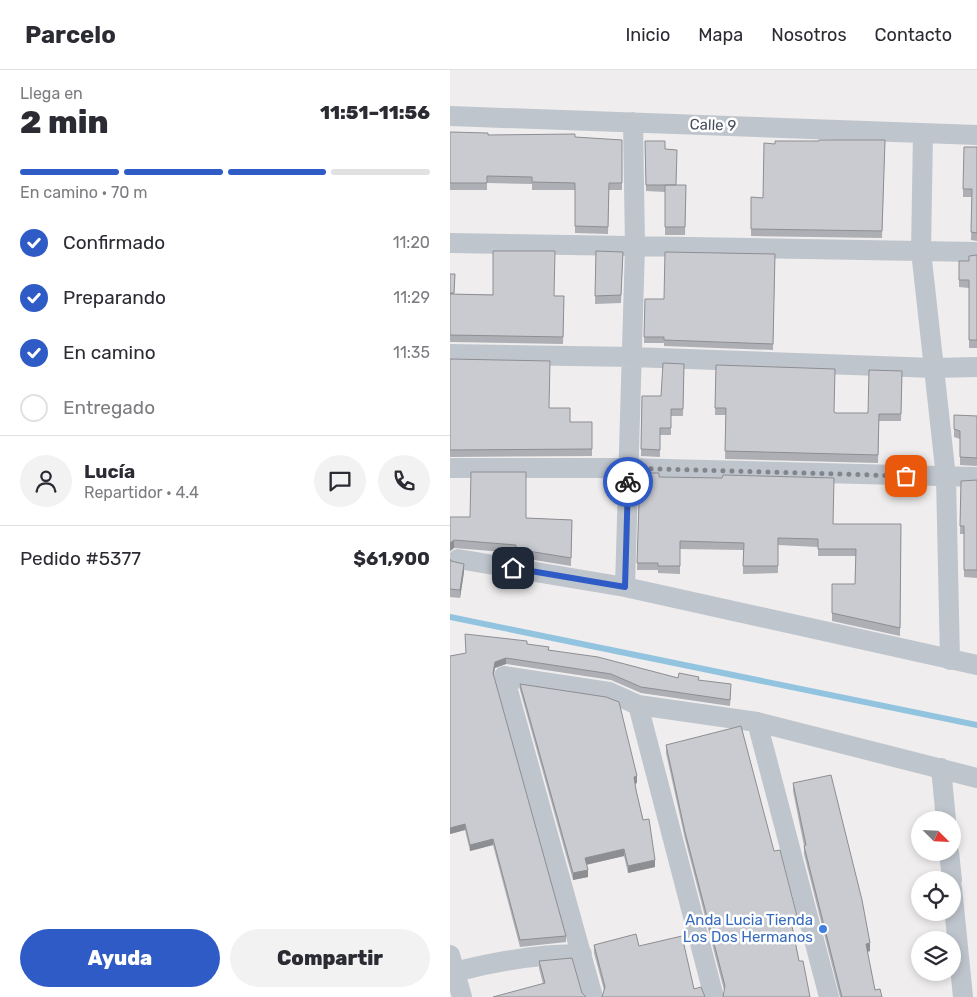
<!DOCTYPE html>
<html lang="es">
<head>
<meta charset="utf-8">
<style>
  body { margin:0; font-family:Rubik,sans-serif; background:#f2f2f3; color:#2b2b33; height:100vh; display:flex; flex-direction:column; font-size:19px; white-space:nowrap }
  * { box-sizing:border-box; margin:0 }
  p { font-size:16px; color:#7c7c81 }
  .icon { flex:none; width:28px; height:28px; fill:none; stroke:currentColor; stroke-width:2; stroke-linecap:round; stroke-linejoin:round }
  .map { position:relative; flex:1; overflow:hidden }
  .panel { display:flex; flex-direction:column; background:#fff; width:450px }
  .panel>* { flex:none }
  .needle { width:32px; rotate:114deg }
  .controls { position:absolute; left:461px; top:741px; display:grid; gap:10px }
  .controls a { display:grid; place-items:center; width:50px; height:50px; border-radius:50%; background:#fff; box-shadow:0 2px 8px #0003; font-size:25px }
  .pin { position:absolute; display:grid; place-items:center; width:42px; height:42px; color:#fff; margin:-21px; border-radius:10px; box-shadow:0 2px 8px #0006 }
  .courier { position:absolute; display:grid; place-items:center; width:50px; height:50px; margin:-25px; border:4px solid #2f5bc7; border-radius:50%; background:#fff; color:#222; box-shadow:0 1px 6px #0007 }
  .overview em { font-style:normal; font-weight:800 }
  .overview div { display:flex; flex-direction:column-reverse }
  .overview { display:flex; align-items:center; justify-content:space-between; height:85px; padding:0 20px }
  h1 { font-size:32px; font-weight:800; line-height:38px }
  .bar { display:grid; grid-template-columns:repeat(4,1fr); gap:8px 5px; align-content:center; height:60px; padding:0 20px }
  .bar i { height:6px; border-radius:4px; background:#e1e1e2 }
  .bar .on { background:#2f5bc7 }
  .bar p { grid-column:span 4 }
  .line { display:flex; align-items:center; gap:12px; padding:0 20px; border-top:1px solid #e1e1e2 }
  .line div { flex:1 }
  .round { display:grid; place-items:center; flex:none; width:52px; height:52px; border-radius:26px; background:#f2f2f3 }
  ol { padding:0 20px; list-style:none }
  li { display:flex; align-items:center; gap:15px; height:55px }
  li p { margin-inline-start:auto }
  li .icon { padding:5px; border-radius:50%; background:#2f5bc7; color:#fff; stroke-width:4 }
  li:last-child { color:#7c7c81 }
  li i { width:28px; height:28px; border:2px solid #e1e1e2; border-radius:50% }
  .button { display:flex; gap:10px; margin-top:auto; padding:10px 20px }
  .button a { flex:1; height:58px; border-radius:30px; background:#2f5bc7; color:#fff; font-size:20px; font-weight:800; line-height:58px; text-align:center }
  .button a+a { background:#f2f2f3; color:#2b2b33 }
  header { display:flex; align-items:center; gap:30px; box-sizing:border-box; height:70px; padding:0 25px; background:#fff; border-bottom:1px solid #e1e1e2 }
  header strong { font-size:24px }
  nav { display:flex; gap:28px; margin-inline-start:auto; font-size:18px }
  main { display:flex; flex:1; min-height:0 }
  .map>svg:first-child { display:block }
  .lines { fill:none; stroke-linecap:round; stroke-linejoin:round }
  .stream { stroke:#92c4e0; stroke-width:6 }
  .street { stroke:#bfc5cd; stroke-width:20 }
  .wall { fill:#aeafb4 }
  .shaded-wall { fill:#8d8e92 }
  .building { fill:#cacbd1; stroke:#8d8e92 }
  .done { stroke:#82868c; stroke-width:5; stroke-dasharray:0 9 }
  .route { stroke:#2f5bc7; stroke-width:6 }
  .shop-dot { fill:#3f7fe0; stroke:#fff; stroke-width:2 }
  .labels { text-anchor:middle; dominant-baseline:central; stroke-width:5; stroke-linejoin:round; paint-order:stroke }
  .street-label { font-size:15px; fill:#474e58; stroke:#fff }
  .shop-label { font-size:15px; fill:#366cbe; stroke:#fff; text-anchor:end }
</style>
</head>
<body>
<header>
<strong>Parcelo</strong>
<nav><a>Inicio</a><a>Mapa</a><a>Nosotros</a><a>Contacto</a></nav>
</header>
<main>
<section class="panel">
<div class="overview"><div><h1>2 min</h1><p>Llega en</p></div><em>11:51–11:56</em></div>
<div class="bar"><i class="on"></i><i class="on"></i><i class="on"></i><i></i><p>En camino · 70 m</p></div>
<ol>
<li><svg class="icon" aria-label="check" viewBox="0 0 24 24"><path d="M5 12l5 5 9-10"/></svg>Confirmado<p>11:20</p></li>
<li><svg class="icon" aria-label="check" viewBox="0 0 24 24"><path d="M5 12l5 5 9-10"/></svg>Preparando<p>11:29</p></li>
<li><svg class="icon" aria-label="check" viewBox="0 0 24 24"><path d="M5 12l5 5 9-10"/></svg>En camino<p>11:35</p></li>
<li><i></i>Entregado</li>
</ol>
<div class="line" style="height:90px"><a class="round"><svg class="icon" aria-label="person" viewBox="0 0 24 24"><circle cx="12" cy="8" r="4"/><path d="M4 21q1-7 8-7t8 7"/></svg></a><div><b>Lucía</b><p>Repartidor · 4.4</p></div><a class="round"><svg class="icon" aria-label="chat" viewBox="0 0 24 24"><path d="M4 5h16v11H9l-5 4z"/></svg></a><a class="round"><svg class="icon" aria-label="phone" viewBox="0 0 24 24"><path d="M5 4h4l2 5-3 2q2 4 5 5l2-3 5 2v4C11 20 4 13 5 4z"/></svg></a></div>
<div class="line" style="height:65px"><div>Pedido #5377</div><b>$61,900</b></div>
<div class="button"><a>Ayuda</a><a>Compartir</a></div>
</section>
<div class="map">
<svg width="527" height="927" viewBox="0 0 527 927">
  <rect width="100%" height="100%" fill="#efeded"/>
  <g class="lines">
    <path class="stream" d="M0,547L527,655"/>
    <path class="street" d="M0,46L527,65
      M473,63L471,181L496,407L500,590
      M0,173L527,182
      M0,284L182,287L484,298L527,297
      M0,398H179L527,407
      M8,489L175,517L527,595
      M175,517L185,176L183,52
      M188,635L264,927
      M307,652L379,927
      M491,698L496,750
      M499,782L502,810
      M502,817L513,927
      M0,885L12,927
      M5,902C47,891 89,884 132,884
      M143,927L54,606L159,622L188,635L307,652L527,708"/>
  </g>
  <path class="wall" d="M0,62L38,65L125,67L172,70V120H159L158,164L125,163V120H82V114L37,113V120H0Z
    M435,70L432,168L301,166V127L313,128L325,74Z
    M195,71L215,79L226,115H236L235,165H215V122L196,121Z
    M527,77V171L521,170L522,127H513V119Z
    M146,181L173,182L171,233L145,234Z
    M325,184L323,280L214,276V273H194L195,229H214Z
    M527,185V278H519V218L509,217V191H519Z
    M0,204H5L4,224L114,226L113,274L0,272Z
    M0,289L99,338L120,352H142V386L0,387Z
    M234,294L233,346H221V365H210V387L191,386L192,326H211Z
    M266,295L386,343H418L452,301L451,351H429L428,393L275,389L276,345H265Z
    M504,345L527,346V396L510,395V369L504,367Z
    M190,403L383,454H451L450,566L382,551V514H405L406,486H368V477L328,475V503L293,504V480L230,479V504L208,503V500H187Z
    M527,410V508L514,507V464H510L511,411Z
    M0,447L76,448L122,450L121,496L66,487V483L4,478L0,481Z
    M0,489L14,502L10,528L0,527Z
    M77,574L99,580L228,608L249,610L281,620L280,636L191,623L161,610L56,594L45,598L43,606L116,866V872L70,877L43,775L20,781L15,760L0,764V586Z
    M70,614L187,713L185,714L186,720L205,797L178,803L174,786L136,795L138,807L123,810L70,620Z
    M216,675L324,781L347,846V853L342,854L349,891L274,920L235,769L216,683Z
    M343,713L420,881L417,882L425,920L432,927H390L354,784V776L343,721Z
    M144,875L189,876L255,927L154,920L144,883Z
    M89,891L132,923L93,914L89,898Z"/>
  <path class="shaded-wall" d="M4,470V478L0,481V473Z
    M14,494V502L10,528V520Z
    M56,588V594L45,598L43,609V603L45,592Z
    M187,706V713L184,714V707Z
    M15,754V760L0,764V758Z
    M43,769V775L20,781V775Z
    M174,779V786L135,795V788Z
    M205,790V797L178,803V796Z
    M138,800V807L123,810V803Z
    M420,873V881L416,882V874Z"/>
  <path class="building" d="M0,62L38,63V65L125,64V67L172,70V113H159L158,157L125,156V113L82,112V107L37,106V113H0Z
    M369,70H435L432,161L301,159V127L313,128L314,73L325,74V71H369Z
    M195,71H215V79L227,80L226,115H196Z
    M514,77H527V163L521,162L522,119H513Z
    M215,115H236L235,157H215Z
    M43,181H105L104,226H114L113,267L0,265V224L43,225Z
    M146,181L173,182L171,225L145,226Z
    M215,182L325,184L323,274L214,270V267H194L195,229H214Z
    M527,185V270H519V210H509V191H519V186Z
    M0,204H5L4,223H0Z
    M0,289L100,291L99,338H120V352H142V379L0,380Z
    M213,293L234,294L233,339H221V358H210V380L191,379L192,326H211Z
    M266,295L385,299L384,342L386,343H418L419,300L452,301L451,344H429L428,385L275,381L276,338H265Z
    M504,345L527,346V388L510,387V361L504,359Z
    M21,402H76V448L122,450L121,488L66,479V475L4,470L0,473V447H20Z
    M190,403H209V407L272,408L273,405L384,408L383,454H451L450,558L382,543V514H405L406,479H368V469L328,468V496H293L294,473L230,471V496H208V493H187Z
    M527,410V500H514V456H510L511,411Z
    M0,489L1,491L14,494L10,520L0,519Z
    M15,564L77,571V574L99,577L98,580L148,587L228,608L229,603L249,607L248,610L281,614L280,630L191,617L161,604L56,588L45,592L43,603L116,866L70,870L43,769L20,775L15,754L0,758V586L16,583Z
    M70,614L156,627L169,632L187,706L184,707L186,720L193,750L199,749L205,790L178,796L174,779L135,788L138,800L123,803Z
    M291,656L324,781L330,780L347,846H340L349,891H353L360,927H273L275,916L235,762L216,675Z
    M381,705L412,830L420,873L416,874L425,920L430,919L432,927H392L354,776L356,775L343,713Z
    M186,864L189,876L232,866L244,919L251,917L255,927H152L155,917L144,875Z
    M122,888L132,923L136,927H43L95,913L89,891Z"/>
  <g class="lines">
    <path class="done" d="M178,412L179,398L456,406"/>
    <path class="route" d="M63,498L175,517L178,412"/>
  </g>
  <circle class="shop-dot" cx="373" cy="859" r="5"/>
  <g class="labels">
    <g class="street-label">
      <text transform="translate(263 55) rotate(2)">Calle 9</text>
    </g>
    <g class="shop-label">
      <text x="363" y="850">Anda Lucia Tienda<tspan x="363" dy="17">Los Dos Hermanos</tspan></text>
    </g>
  </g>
</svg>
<div class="controls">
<a><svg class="needle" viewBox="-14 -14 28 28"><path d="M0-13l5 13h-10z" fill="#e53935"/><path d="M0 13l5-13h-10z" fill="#7c7c81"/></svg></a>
<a><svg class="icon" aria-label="locate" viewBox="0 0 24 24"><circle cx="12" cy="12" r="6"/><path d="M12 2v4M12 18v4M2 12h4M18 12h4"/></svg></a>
<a><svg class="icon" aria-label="layers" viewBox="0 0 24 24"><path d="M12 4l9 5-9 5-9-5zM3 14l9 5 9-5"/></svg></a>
</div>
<div class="pin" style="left:456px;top:406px;background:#ea580c"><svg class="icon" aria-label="bag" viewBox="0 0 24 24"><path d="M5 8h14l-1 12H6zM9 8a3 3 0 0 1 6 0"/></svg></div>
<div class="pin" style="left:63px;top:498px;background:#1f2937"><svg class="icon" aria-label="home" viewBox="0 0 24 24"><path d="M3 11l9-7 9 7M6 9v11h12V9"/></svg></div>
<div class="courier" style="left:178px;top:412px"><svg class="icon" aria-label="bike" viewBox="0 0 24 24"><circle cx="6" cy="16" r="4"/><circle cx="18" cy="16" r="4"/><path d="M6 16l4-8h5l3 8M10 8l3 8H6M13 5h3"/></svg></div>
</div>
</main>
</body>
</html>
